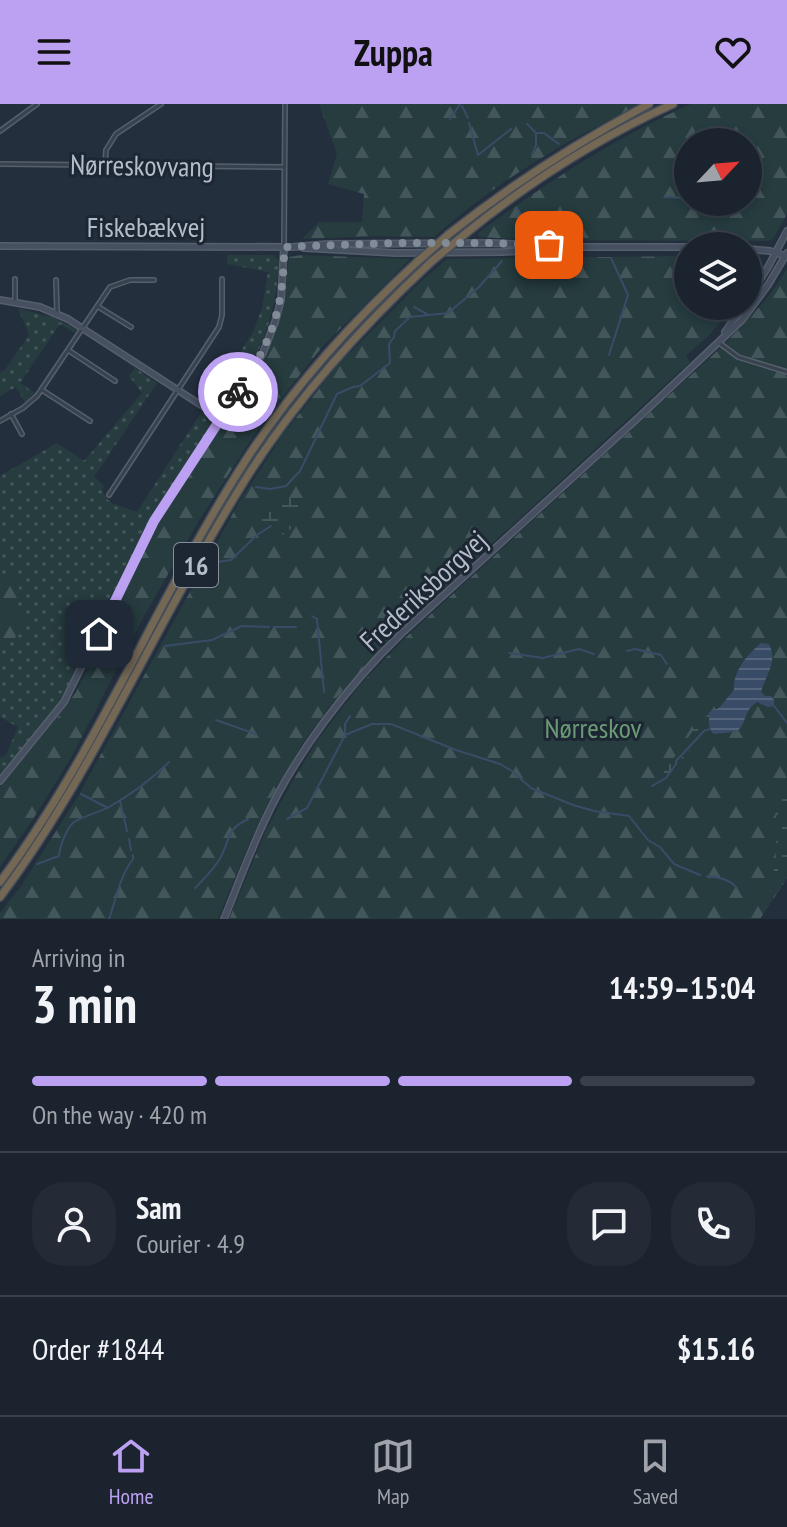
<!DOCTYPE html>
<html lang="en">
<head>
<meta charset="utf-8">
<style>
  body { margin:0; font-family:"PT Sans Narrow",sans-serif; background:#242b36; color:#f1f3f6; height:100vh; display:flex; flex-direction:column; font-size:30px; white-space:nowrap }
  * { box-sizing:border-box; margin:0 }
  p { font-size:26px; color:#a0a4aa }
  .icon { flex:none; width:44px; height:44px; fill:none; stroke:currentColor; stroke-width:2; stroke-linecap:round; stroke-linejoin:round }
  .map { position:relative; height:815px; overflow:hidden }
  .side { display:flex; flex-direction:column; background:#1b232e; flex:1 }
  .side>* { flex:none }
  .needle { width:52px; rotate:64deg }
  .fabs { position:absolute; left:674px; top:24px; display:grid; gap:16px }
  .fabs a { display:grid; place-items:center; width:88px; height:88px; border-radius:50%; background:#1b232e; box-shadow:0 4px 12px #0003,0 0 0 2px #39404a; font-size:40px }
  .pin { position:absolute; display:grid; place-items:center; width:68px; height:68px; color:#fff; margin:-34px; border-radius:16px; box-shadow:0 4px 12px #0006 }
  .courier { position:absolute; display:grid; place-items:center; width:80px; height:80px; margin:-40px; border:6px solid #bca0f2; border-radius:50%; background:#fff; color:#222; box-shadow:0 2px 10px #0007 }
  .summary em { font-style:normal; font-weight:800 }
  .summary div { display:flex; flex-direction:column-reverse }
  .summary { display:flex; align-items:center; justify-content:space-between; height:136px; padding:0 32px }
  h1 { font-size:52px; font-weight:800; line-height:60px }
  .bar { display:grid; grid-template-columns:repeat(4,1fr); gap:12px 8px; align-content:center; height:96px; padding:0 32px }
  .bar i { height:10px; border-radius:6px; background:#39404a }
  .bar .active { background:#bca0f2 }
  .bar p { grid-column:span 4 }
  .line { display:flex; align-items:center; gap:20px; padding:0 32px; border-top:2px solid #39404a }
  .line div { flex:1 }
  .round { display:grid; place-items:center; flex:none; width:84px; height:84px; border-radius:32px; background:#242b36 }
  header { display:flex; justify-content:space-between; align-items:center; height:104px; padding:0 32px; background:#bca0f2; color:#111; font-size:36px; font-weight:800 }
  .menu { display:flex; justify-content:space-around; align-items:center; height:112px; border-top:2px solid #39404a; background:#1b232e; font-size:22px; color:#a0a4aa }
  .menu a { display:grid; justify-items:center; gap:4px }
  .menu .active { color:#bca0f2 }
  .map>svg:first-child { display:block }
  .grass { fill:url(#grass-dots) }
  .forest { fill:url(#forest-firs); fill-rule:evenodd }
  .wetland { fill:url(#wetland-marsh) }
  .water { fill:url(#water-rules) }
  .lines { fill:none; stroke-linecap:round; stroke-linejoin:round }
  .stream { stroke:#394c67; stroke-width:2 }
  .street-casing { stroke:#565f6c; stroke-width:6 }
  .secondary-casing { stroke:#565f6c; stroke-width:8 }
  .highway-casing { stroke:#434c59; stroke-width:10 }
  .street { stroke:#38414e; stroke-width:3 }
  .secondary { stroke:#465061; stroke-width:5 }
  .highway { stroke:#746855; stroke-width:7 }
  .highway-bridge-casing { stroke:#434c59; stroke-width:10; stroke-linecap:butt }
  .highway-bridge { stroke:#746855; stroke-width:7 }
  .done { stroke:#828b98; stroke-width:8; stroke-dasharray:0 14.4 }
  .route { stroke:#bca0f2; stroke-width:10 }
  .labels { text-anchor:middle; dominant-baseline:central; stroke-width:6; stroke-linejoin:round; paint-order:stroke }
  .shield { fill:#1d2633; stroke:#878f9c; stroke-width:2 }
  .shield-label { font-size:26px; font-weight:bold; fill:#b4bcc9 }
  .street-label { font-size:28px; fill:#b4bcc9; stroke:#1d2633 }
  .park-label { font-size:28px; fill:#6b9a76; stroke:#1d2633 }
</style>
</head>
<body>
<header><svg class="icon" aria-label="menu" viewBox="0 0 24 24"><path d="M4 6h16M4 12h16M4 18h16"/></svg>Zuppa<svg class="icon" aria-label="heart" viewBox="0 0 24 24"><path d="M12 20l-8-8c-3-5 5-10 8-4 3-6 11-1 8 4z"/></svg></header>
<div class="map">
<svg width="787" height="815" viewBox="0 0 787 815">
  <defs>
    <pattern id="grass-dots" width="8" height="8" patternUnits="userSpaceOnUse" patternTransform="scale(2)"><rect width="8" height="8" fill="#263c3f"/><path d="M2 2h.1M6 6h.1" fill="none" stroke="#435659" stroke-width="1.8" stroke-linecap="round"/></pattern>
    <pattern id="forest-firs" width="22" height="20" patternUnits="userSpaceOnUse" patternTransform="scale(2)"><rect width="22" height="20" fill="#263c3f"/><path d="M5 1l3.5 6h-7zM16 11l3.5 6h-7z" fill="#435659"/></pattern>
    <pattern id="wetland-marsh" width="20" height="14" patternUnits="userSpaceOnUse" patternTransform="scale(2)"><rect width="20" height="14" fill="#263c3f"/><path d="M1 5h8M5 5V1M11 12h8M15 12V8" fill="none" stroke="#435659"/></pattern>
    <pattern id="water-rules" width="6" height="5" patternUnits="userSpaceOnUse" patternTransform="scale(2)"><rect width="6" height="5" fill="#394c67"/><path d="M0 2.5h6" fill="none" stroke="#53647b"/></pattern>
  </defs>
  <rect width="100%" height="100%" fill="#242f3e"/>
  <path class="grass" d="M227,151H273L279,157C277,196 269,227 251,262L149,419L64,590L53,607L0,671V654L6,651L18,623L0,613V372L57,339L84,357L142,289L129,272L135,264L157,279L94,373L104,382L102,386L107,395L112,399L137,408L253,228L262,204L268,168L227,160Z
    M18,204L54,214L77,225L75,229L60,220L20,279L35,289L25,298L16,283L0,292V268L5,266L29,231Z"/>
  <path class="forest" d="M319,0H641C567,36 495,78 434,133L374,132L302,135L319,118H362L364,90L328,80L337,50Z
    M691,0H787V110L773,135L767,137L533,136L479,133L478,129C545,80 614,34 691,0ZM688,38H748V98H688Z
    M302,151L410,155L323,242L264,316L203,410L145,510L72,652L35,712L0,763V683L60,610L76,588L156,422L262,259L278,218L284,194L289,153Z
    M688,152V202H735L709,231L686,252L690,258L396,528L331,600L303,639L268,699L251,735L218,815H0V809L21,782L77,694L238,400L284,329L337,262L420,178L447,155Z
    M787,165V774L760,815H229L267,724L291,680L317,637L359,582L404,535L715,249C741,223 768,197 787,165Z
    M0,472C18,474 17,475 21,493L14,499L16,506L25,516L23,520H16V525L21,528L16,533L0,542Z"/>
  <path class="wetland" d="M284,393L297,395L302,403C297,420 288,434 269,433C255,411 261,400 284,393Z
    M710,608C709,616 707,624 714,630C688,638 681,666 657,678L692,628Z
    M787,673V774L776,790L769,786C772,774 776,761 776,748C777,727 773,689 787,673Z"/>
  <path class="water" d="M761,539L769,540C778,558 766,570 761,588L765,592H771L774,596V602L768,603L757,598C742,607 747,623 736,627C730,629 720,629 714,630C707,624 709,616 710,608L719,604L734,586C733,567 747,551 761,539Z"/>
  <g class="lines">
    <path class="stream" d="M462,2L468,14
      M450,15L460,0
      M469,19L478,51L511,25
      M527,20L536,29V41L532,51
      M537,29H544L559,40
      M748,64L755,59
      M665,93L688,94
      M517,104L529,123L528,129
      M414,203L427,210
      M609,251L628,191L611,154
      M256,383L270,385L286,382L300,367L337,290L353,283L360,282L390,259L389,240L394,233L395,227L410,213L448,209L478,184L502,157
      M210,459L231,456L257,431L271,422
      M312,512L317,515L324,588
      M274,523H296
      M165,542L212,536L242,522L269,523
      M627,547L635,545L661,551L667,560
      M509,549L543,554L579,545L594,550
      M774,602L787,619
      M350,612L345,620V631L372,620H391L456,646L500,660L512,667L531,684L573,701L594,707L629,712L648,736L660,743L674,760L700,771
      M216,616L256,630
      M652,682L666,674L676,660V657L704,627L710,625
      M81,690L108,704
      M120,697L127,727
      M287,715L307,704L344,633
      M129,735L131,746
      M37,760L59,752C60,742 66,725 74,718C81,713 100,708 109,703C130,691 151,676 169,658
      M707,772C718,773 729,775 737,784
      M195,784C205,774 214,765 221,753C231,733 225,727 248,715
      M109,815C116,795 120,772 133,755V751"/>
    <defs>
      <path id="street" d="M0,27L37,0
        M0,60L284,63
        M105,61L106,46L116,30L161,0
        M284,143L285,0
        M15,175V197
        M56,176L57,208
        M97,202L131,223
        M718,238L738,253L787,268
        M68,246L115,277
        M42,286L90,317
        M11,310L22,330
        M0,317L23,304L37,292L110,183L130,176H154
        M109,391L219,223L222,211V175"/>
      <path id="secondary" d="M0,142L292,143L328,140L491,139L579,143H688
        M304,144L396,149L503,148L558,145
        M748,145L770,147L786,152
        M748,194L768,163L787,127
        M0,196L40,203L68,215L221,314
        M725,228L743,202
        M0,677L64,598L154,417L263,249L275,218L281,196L284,143
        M224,815C237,783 249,750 264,718C295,650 348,581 402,529L639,313L743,215L768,181L787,149"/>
      <path id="highway" d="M449,130C512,80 578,38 649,0
        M465,130C529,78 598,34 673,0
        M0,778C97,648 157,495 244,359C292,284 352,218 417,158
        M0,793C95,666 156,519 240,384C292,299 358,226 431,158"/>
    </defs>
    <use href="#street" class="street-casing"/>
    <use href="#secondary" class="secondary-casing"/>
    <use href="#highway" class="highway-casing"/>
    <use href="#street" class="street"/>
    <use href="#secondary" class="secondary"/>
    <use href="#highway" class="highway"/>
    <defs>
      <path id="highway-bridge" d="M417,158L449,130
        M431,158L465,130"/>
    </defs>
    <use href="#highway-bridge" class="highway-bridge-casing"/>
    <use href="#highway-bridge" class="highway-bridge"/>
  </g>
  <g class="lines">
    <path class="done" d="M238,288C272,237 284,204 284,143L395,139H491L549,141"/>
    <path class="route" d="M99,530L154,417L238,288"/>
  </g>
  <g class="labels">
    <rect class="shield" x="174" y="439" width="44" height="44" rx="6"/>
    <g class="shield-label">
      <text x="196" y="461">16</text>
    </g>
    <g class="street-label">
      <text transform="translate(142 61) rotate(1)">Nørreskovvang</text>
      <text x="146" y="122">Fiskebækvej</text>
      <text transform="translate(423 486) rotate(-43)">Frederiksborgvej</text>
    </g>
    <g class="park-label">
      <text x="593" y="623">Nørreskov</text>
    </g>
  </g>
</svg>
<div class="fabs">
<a><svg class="needle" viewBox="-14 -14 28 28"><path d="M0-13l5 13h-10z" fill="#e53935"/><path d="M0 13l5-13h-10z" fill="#a0a4aa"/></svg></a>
<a><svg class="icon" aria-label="layers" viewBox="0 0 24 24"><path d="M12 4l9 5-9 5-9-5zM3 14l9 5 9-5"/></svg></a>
</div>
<div class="pin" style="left:549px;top:141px;background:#ea580c"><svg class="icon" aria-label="bag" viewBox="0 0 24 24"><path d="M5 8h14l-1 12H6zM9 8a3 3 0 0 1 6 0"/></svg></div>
<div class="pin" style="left:99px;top:530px;background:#1f2937"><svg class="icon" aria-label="home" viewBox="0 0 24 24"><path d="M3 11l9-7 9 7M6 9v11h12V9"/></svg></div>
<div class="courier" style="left:238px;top:288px"><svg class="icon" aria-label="bike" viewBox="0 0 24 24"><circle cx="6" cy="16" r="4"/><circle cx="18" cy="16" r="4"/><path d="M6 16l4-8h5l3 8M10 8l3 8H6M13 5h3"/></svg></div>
</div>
<section class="side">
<div class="summary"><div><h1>3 min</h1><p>Arriving in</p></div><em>14:59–15:04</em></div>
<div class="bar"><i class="active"></i><i class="active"></i><i class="active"></i><i></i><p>On the way · 420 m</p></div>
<div class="line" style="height:144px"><a class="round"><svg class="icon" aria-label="person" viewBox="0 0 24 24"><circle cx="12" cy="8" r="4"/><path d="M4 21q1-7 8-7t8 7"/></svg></a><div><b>Sam</b><p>Courier · 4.9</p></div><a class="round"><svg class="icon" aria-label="chat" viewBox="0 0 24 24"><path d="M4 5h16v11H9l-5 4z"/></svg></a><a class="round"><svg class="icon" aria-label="phone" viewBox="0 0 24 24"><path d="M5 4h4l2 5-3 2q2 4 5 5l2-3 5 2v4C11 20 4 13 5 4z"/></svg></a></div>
<div class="line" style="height:104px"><div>Order #1844</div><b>$15.16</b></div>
</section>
<nav class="menu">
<a class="active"><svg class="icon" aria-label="home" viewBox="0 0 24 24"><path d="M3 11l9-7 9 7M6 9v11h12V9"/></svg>Home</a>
<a><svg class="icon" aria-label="map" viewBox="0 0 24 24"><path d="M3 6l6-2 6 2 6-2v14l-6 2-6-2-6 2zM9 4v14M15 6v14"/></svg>Map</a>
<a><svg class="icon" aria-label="saved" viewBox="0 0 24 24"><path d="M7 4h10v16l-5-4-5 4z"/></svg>Saved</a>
</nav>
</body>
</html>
